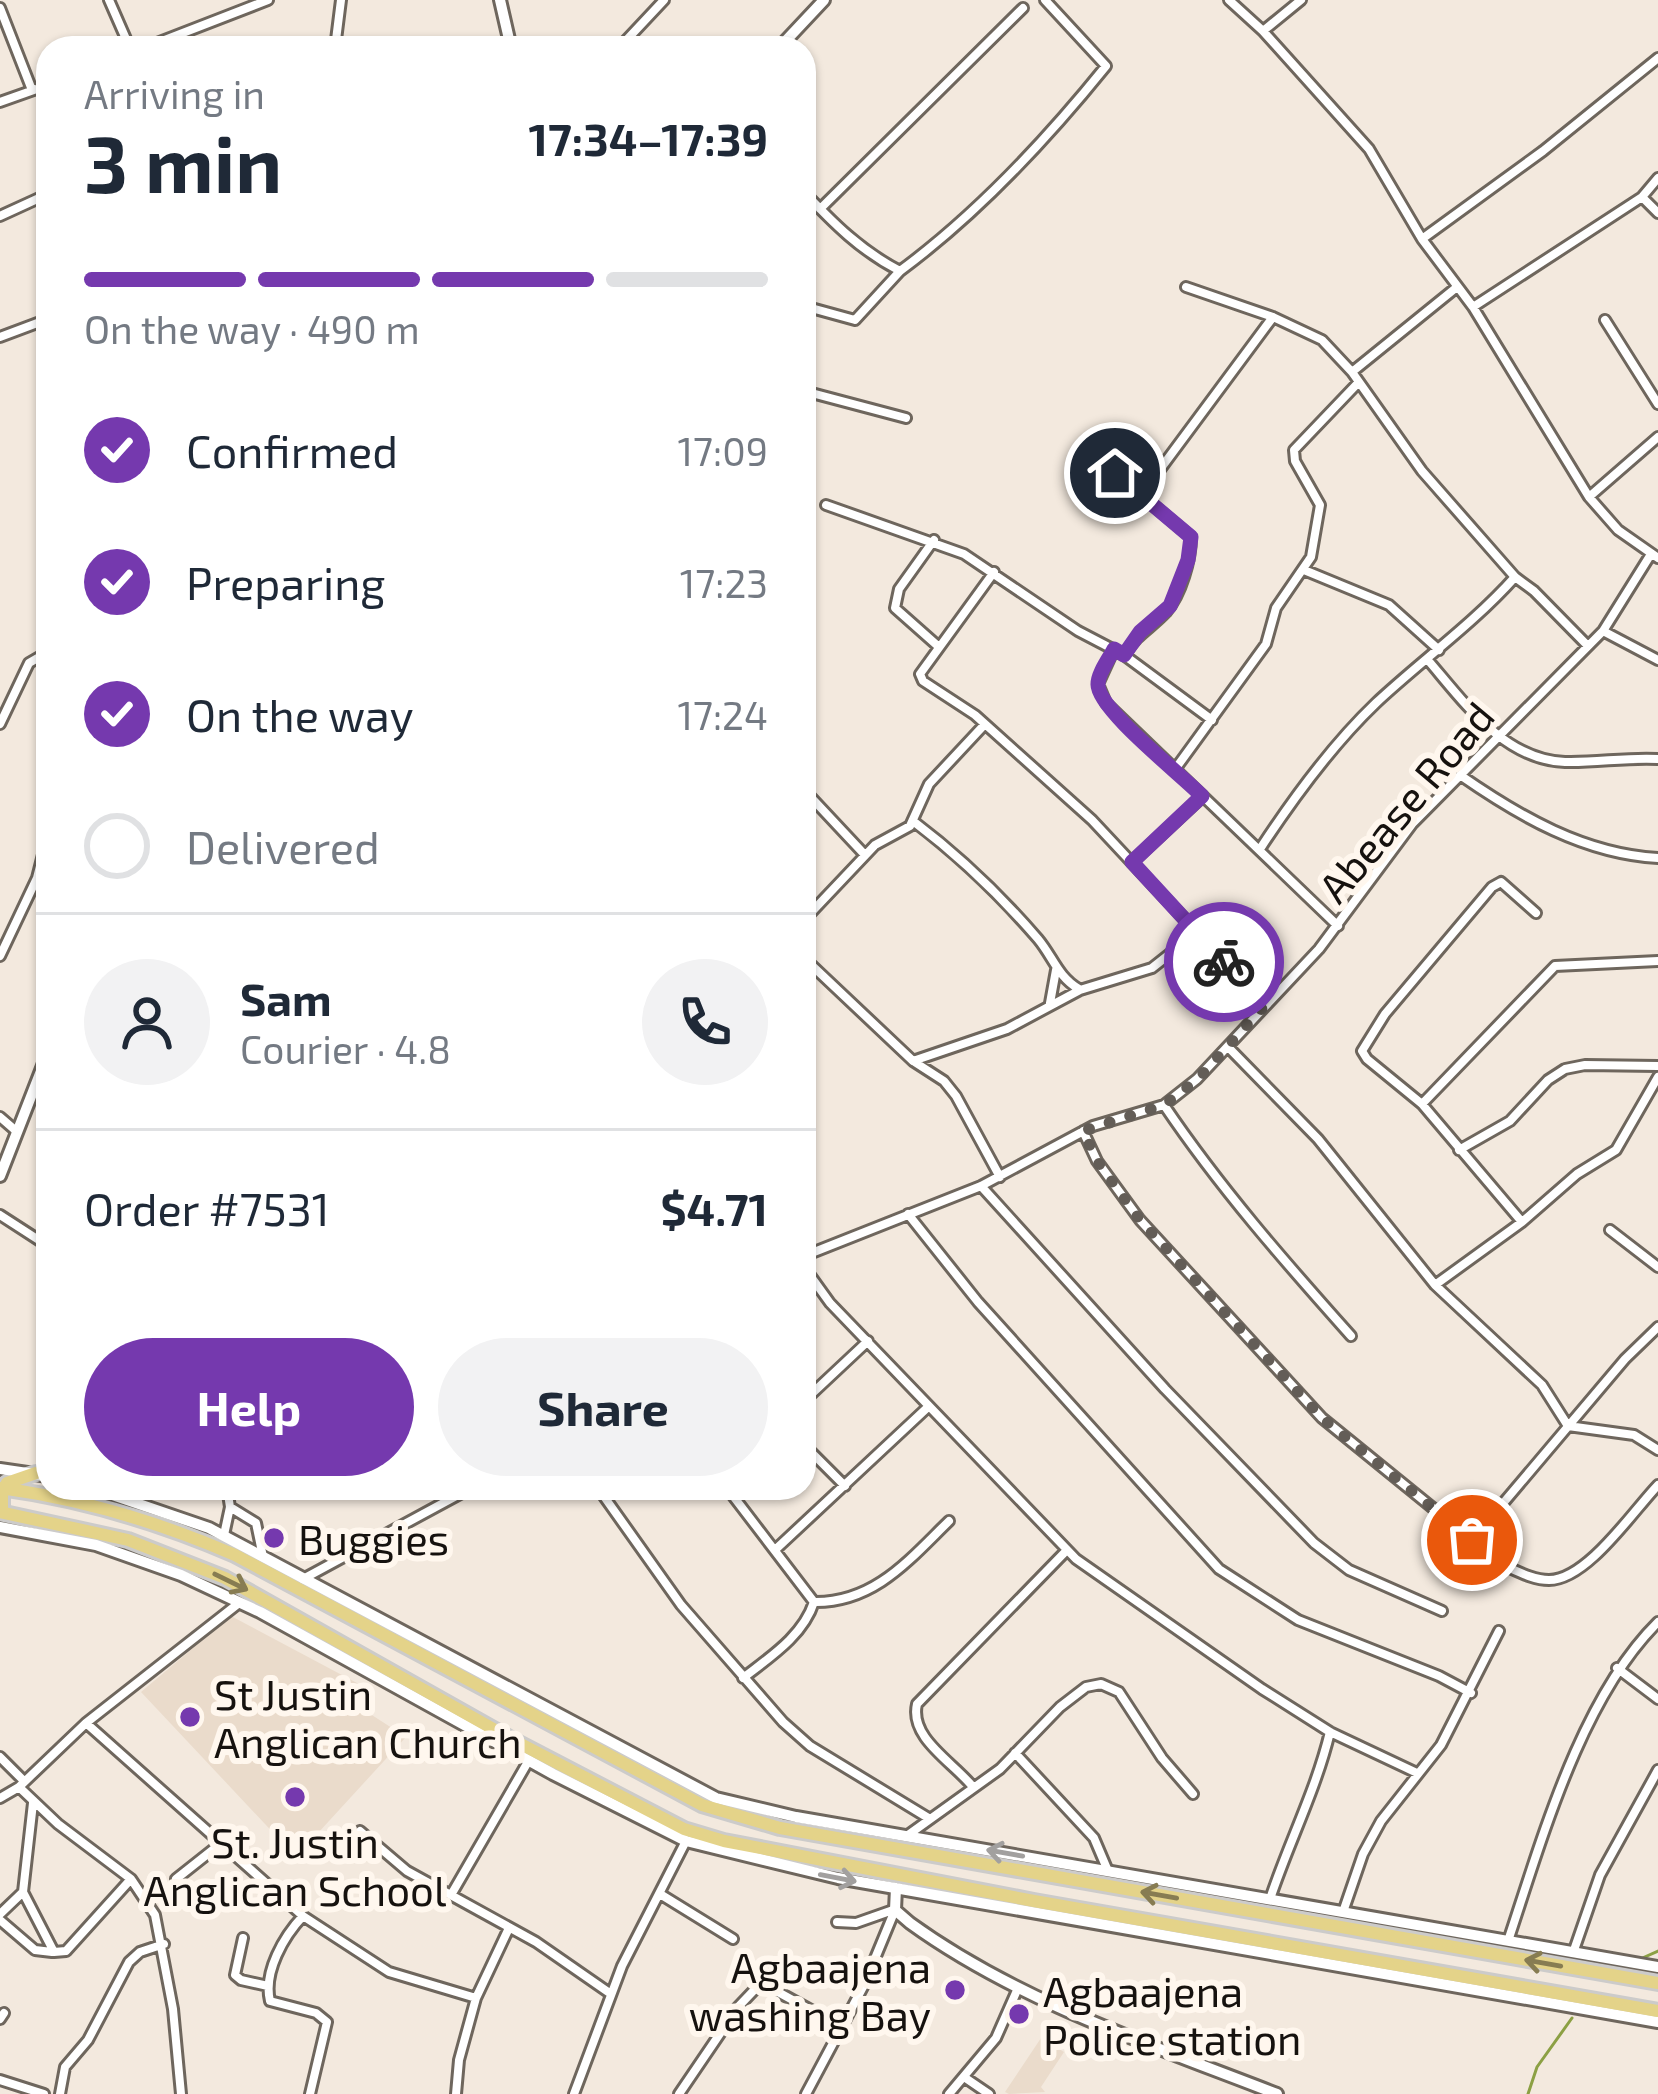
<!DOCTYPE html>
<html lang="en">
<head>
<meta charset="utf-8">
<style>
  body { margin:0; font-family:"Exo 2",sans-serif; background:#f2f2f3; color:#1f2937; height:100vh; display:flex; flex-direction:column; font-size:45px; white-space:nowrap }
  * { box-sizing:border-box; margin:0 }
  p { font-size:39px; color:#747a83 }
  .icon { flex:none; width:66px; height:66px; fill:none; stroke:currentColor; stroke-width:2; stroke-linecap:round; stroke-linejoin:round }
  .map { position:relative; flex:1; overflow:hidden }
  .details { position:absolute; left:36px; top:36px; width:780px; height:1464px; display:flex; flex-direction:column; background:#fff; border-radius:36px; box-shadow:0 3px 9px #0004 }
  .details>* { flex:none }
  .pin { position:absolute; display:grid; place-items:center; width:102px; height:102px; color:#fff; margin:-51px; border:6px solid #fff; border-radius:50%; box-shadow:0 3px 12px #0007 }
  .courier { position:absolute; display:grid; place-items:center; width:120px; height:120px; margin:-60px; border:9px solid #7539ae; border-radius:50%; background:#fff; color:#222; box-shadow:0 3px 15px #0007 }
  .summary em { font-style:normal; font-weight:700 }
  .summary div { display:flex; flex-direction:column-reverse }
  .summary { display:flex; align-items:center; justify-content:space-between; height:204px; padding:0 48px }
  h1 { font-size:78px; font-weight:700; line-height:90px }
  .bar { display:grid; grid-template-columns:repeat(4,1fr); gap:18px 12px; align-content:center; height:144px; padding:0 48px }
  .bar i { height:15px; border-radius:9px; background:#e0e1e3 }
  .bar .active { background:#7539ae }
  .bar p { grid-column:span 4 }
  .line { display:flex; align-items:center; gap:30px; padding:0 48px; border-top:3px solid #e0e1e3 }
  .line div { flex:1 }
  .round { display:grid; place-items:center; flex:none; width:126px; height:126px; border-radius:63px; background:#f2f2f3 }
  ol { padding:0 48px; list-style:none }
  li { display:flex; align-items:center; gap:36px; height:132px }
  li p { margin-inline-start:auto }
  li .icon { padding:12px; border-radius:50%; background:#7539ae; color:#fff; stroke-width:4 }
  li:last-child { color:#747a83 }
  li i { width:66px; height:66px; border:6px solid #e0e1e3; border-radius:50% }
  .primary-button { display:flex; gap:24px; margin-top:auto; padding:24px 48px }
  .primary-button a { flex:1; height:138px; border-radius:72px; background:#7539ae; color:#fff; font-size:48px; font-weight:700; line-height:138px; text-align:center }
  .primary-button a+a { background:#f2f2f3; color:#1f2937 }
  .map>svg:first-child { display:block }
  .built { fill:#eadbcb }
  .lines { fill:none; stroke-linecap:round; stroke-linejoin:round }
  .stream { stroke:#8ca044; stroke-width:3 }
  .street-casing { stroke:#6e665d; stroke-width:14 }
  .secondary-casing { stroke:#6e665d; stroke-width:16 }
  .primary-casing { stroke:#cccbca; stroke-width:18 }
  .street { stroke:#fff; stroke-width:8 }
  .secondary { stroke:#fff; stroke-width:10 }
  .primary { stroke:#e4d389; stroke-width:12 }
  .oneway { stroke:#877c52 }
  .oneway2 { stroke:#a2a09f }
  .done { stroke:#635d57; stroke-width:12; stroke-dasharray:0 21.6 }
  .route { stroke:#7539ae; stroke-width:15 }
  .poi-dot { fill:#7539ae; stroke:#fff7ee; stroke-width:4.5 }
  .labels { text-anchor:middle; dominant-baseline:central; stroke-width:12; stroke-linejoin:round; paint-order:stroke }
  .street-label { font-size:42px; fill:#16120f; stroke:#fff7ee }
  .poi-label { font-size:42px; fill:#16120f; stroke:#fff7ee; text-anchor:start }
</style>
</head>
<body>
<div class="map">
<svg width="1658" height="2094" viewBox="0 0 1658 2094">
  <rect width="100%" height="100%" fill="#f3e9de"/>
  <path class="built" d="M231,1616L372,1691L364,1710L406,1737L296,1857L141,1692Z
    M1041,2038L1064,2052L1041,2087L1045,2092L1009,2094L1005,2092Z"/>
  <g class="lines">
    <path class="stream" d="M1638,1960L1658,1951
      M1528,2094L1537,2067L1572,2018"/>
    <defs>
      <path id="street" d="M109,0L130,48
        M1229,0L1263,31L1369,149L1422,239L1473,307L1589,497L1618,530L1658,558
        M0,8L32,90
        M1263,31L1301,0
        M144,48L268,0
        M335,48L341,0
        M619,48L664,0
        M0,102L48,85
        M1658,178L1642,197L1658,213
        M804,192C833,223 861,251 900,271C976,215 1047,139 1106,66L1045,0
        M820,209L1023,8
        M0,216L48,194
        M1422,239L1543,151L1658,58
        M1186,287L1273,317L1322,340L1352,372L1422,471L1515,577L1534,591L1588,646
        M804,306L855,320L900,271
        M1473,307L1642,197
        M1605,320L1658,404
        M0,337L48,319
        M1352,372L1457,287
        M804,391L906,418
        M1088,443L1115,473L1191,537C1191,560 1181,595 1166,612C1149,630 1139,632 1124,655
        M1141,495L1273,317
        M1589,497L1658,437
        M826,505L964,554L1078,631L1124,655L1212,720
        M934,540L899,589L895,608L939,647
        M1304,570L1389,605L1439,650
        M994,572L920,674L923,681L975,715L1092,820L1265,1005
        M1603,631L1658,660
        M1114,649L1098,684L1106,703L1338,926
        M1427,659C1464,702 1504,760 1565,762C1596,763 1627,757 1658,759
        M0,724L29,663L48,652
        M1176,768L1266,644L1276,608L1311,557L1320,505L1295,461L1294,450L1357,384
        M1460,775C1519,816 1584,854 1658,858
        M806,792L865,855
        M913,821C958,855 1001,896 1038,939C1053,957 1058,977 1079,989
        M1260,849C1294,797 1331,746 1376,703C1422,660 1473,624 1515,577
        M1132,862L1203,796
        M804,920L875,845L910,826L929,784L985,724
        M0,956L37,878L48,835
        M804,958L913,1061
        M1050,1003L1056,970
        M1228,1047L1318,1139L1435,1285L1542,1385L1568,1426L1634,1435L1658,1450
        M1422,1104L1555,966L1658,961
        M1164,1105C1220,1188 1285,1262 1351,1336
        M0,1117L15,1130
        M1083,1131L1097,1161L1140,1220L1322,1418L1503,1565C1517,1571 1533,1580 1549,1580C1587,1580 1633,1511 1658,1485
        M1459,1150L1510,1121L1548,1080L1565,1069L1585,1065L1658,1066
        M1000,1177L956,1096L944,1081L913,1061L1007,1029L1080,990L1152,968L1195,934
        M981,1186L1165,1389L1314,1543L1349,1570L1442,1611
        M908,1214L978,1302L1219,1569L1298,1620L1439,1676L1471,1693
        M0,1215L48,1246
        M1522,1222L1422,1104L1367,1059L1362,1051L1385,1014L1492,887L1501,882L1536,913
        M1610,1230L1658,1267
        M804,1256L981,1186L1093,1126L1164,1105L1197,1079L1319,949L1412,824L1603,631L1651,554
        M804,1267L830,1303L1076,1559L1262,1689L1330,1732L1417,1773
        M1435,1285L1522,1222L1577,1174L1616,1150L1658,1077
        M804,1401L868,1341
        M804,1445L845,1486
        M598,1488L681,1605L783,1722L810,1746L930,1819
        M727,1488L814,1602C803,1636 770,1657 743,1678
        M228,1495L249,1488
        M230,1507L256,1523L263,1557
        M224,1535L230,1507L227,1488
        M1472,1540L1625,1359L1658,1327
        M776,1549L928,1407
        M303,1579L471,1488
        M814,1602C874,1603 909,1560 949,1521
        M1617,1668L1658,1699
        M86,1723L303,1916
        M1015,1753L1094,1838L1108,1871
        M0,1757L23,1780
        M19,1787L58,1824L131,1879L155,1915L173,2009L181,2094
        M973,1787C953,1762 909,1738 917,1704L1067,1550
        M0,1798L19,1787L86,1723L239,1603
        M33,1803L23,1892L54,1952L66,1951L131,1879
        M360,1831L407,1871L536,1942L611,1994
        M908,1835L1000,1769L1060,1707L1086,1687L1101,1684L1119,1692L1162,1758L1193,1794
        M176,1879L224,1841
        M660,1894L733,1939
        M451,1895L529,1760
        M1270,1899C1289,1842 1316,1790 1330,1732
        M1343,1912L1363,1854L1381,1821L1441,1745L1499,1631
        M0,1914L23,1892
        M0,1920L35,1950L52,1952
        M837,1922L856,1923L893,1910
        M243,1938L235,1975L241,1980L268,1986
        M1508,1941C1542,1839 1581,1698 1658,1622
        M1573,1953L1600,1875L1658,1770
        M0,2019L4,2013
        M964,2077L989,2094
        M0,2080L44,2094
        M60,2094L65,2067L88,2040L129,1962L140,1952L164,1944
        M310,2094L327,2022L316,2013L270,2001C263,1972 284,1936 303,1916L389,1972L476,1998
        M456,2094L459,2060L476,1998L509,1928
        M574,2094L622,1966L686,1841
        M679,2094L738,2007L758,1986H767L840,2026
        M806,2094L864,1985L895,1910
        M949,2094L996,2038L1018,1988"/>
      <path id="secondary" d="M500,0L511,48
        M779,48L824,0
        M0,1176L48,1053
        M0,1469L48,1476
        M92,1488L209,1528L716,1798L796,1817L1658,1967
        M0,1527L96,1545L181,1575L260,1612L553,1774L686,1841L838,1878L1658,2022
        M896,1888L895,1910L910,1923C1019,2002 1154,2046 1277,2094"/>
      <path id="primary" d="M0,1488C82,1499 159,1522 235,1555L702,1805L780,1828L1658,1983
        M0,1512L128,1540L225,1578L513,1740L684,1829L724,1841L1034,1901L1658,2011
        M2,1512V1493L7,1483L36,1473"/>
    </defs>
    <use href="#street" class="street-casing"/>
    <use href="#secondary" class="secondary-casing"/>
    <use href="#primary" class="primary-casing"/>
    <use href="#street" class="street"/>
    <use href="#secondary" class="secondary"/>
    <use href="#primary" class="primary"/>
  </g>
  <defs><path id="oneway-shaft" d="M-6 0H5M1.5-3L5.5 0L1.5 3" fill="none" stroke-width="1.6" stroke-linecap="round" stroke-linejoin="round" transform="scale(3)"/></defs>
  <g class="oneway">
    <use href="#oneway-shaft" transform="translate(231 1582) rotate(26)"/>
    <use href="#oneway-shaft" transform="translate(1159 1895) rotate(-170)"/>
    <use href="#oneway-shaft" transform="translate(1543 1963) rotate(-170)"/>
  </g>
  <g class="oneway2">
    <use href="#oneway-shaft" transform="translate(1005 1853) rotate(-170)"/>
    <use href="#oneway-shaft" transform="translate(838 1878) rotate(11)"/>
  </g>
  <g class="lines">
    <path class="done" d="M1224,962L1265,1005L1198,1079L1164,1105L1083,1131L1097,1161L1140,1220L1322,1418L1472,1540"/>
    <path class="route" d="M1115,473L1191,537L1188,560L1170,606L1140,632L1124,655L1114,649C1109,659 1098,673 1098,684C1096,708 1183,776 1202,796L1132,862L1224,962"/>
  </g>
  <g class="poi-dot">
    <circle cx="274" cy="1538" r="12"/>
    <circle cx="190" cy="1717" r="12"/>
    <circle cx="295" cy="1797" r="12"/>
    <circle cx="955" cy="1990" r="12"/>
    <circle cx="1019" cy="2014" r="12"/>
  </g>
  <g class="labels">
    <g class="street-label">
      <text transform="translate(1405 801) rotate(-50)">Abease Road</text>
    </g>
    <g class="poi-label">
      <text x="298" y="1538">Buggies</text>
      <text x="214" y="1693">St Justin<tspan x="214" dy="48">Anglican Church</tspan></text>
      <text x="295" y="1841" text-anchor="middle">St. Justin<tspan x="295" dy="48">Anglican School</tspan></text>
      <text x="931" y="1966" text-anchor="end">Agbaajena<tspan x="931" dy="48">washing Bay</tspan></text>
      <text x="1043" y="1990">Agbaajena<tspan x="1043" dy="48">Police station</tspan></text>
    </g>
  </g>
</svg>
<div class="pin" style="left:1472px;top:1540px;background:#ea580c"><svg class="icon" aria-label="bag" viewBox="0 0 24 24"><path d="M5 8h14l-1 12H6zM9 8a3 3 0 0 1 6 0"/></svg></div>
<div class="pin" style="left:1115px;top:473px;background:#1f2937"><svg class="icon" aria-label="home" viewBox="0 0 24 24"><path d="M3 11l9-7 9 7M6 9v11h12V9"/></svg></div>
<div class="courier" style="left:1224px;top:962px"><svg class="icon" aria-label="bike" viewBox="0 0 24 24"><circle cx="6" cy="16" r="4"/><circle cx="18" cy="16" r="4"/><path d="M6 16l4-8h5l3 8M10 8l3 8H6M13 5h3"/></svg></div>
<section class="details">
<div class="summary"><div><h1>3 min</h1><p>Arriving in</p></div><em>17:34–17:39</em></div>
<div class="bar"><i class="active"></i><i class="active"></i><i class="active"></i><i></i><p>On the way · 490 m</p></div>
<ol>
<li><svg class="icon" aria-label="check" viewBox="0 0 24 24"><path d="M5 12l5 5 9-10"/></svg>Confirmed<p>17:09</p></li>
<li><svg class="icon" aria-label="check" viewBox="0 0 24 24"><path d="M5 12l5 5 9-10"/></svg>Preparing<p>17:23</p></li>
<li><svg class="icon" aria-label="check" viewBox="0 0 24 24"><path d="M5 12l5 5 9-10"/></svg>On the way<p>17:24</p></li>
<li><i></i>Delivered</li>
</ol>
<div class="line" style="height:216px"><a class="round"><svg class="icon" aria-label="person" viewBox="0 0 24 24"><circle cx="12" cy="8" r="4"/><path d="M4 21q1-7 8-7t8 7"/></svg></a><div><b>Sam</b><p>Courier · 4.8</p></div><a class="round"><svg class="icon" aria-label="phone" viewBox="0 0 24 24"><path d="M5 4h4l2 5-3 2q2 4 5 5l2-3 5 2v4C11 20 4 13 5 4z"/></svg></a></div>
<div class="line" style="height:156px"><div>Order #7531</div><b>$4.71</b></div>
<div class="primary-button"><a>Help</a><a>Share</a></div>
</section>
</div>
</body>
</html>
